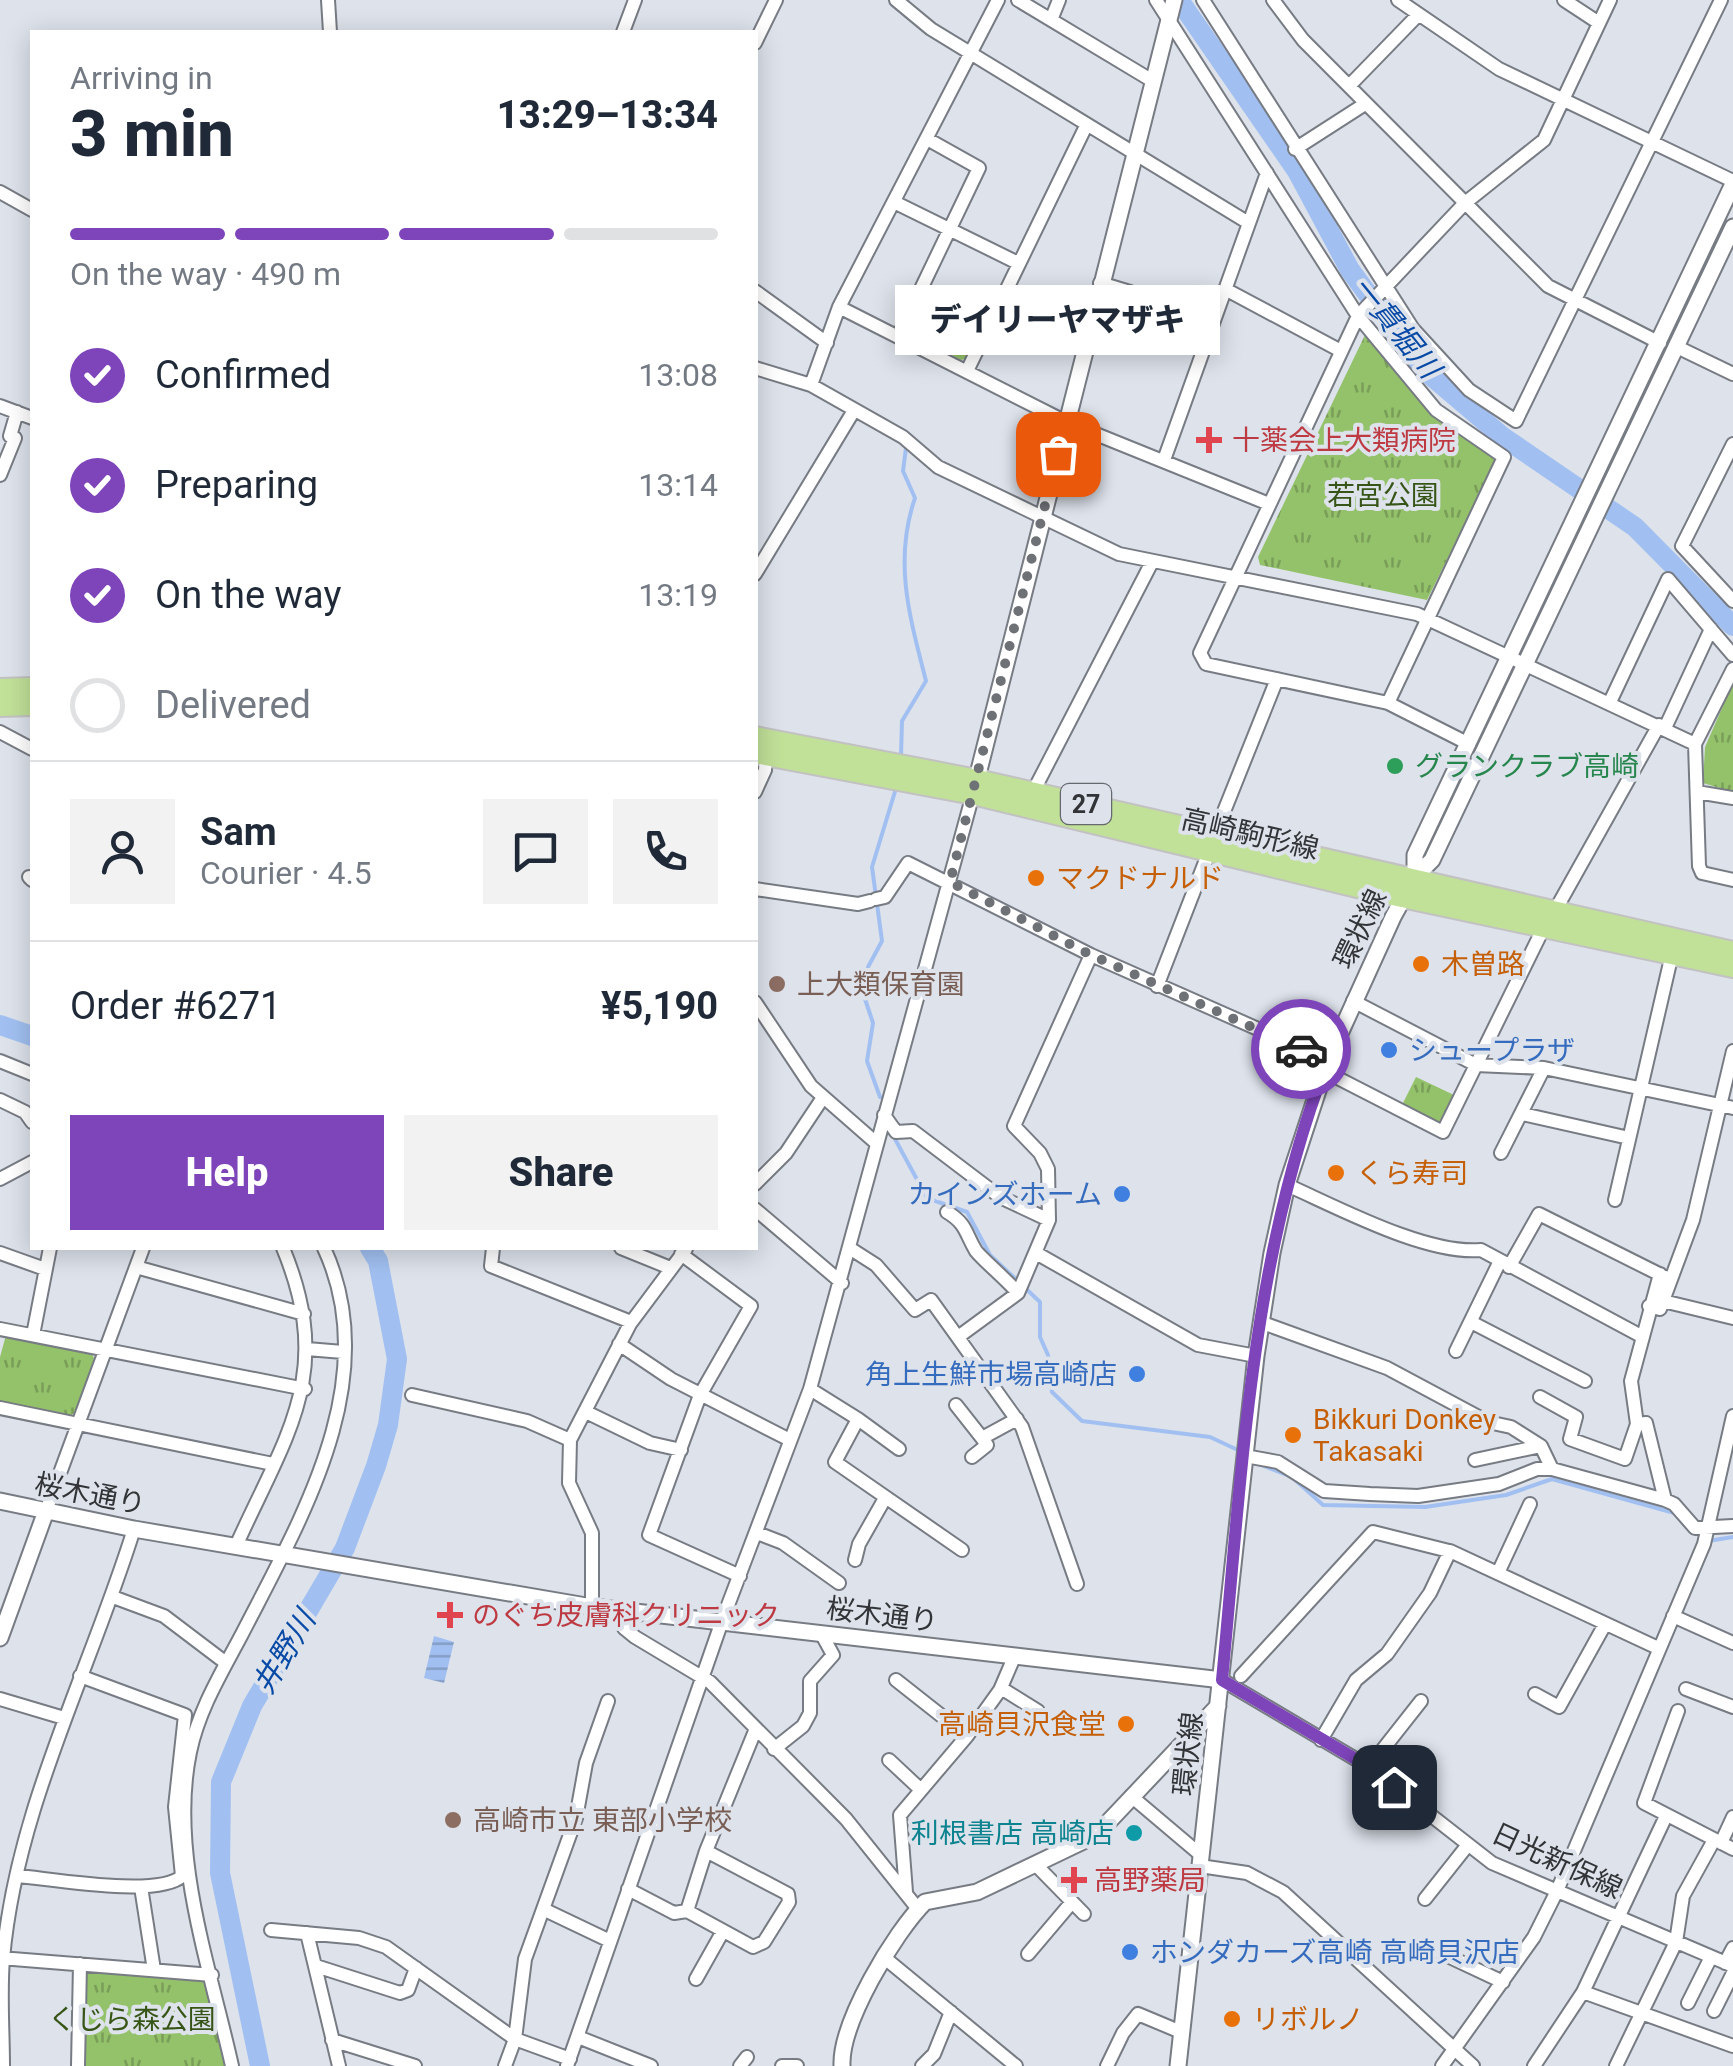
<!DOCTYPE html>
<html lang="en">
<head>
<meta charset="utf-8">
<style>
  body { margin:0; font-family:Roboto,"Noto Sans JP",sans-serif; background:#f2f2f3; color:#1f2937; height:100vh; display:flex; flex-direction:column; font-size:38px; white-space:nowrap }
  * { box-sizing:border-box; margin:0 }
  p { font-size:32px; color:#747a83 }
  .icon { flex:none; width:55px; height:55px; fill:none; stroke:currentColor; stroke-width:2; stroke-linecap:round; stroke-linejoin:round }
  .map { position:relative; flex:1; overflow:hidden }
  .drawer { position:absolute; left:30px; top:30px; width:728px; height:1220px; display:flex; flex-direction:column; background:#fff; border-radius:0px; box-shadow:0 5px 25px #0003 }
  .drawer>* { flex:none }
  .pin { position:absolute; display:grid; place-items:center; width:85px; height:85px; color:#fff; margin:-42px; border-radius:20px; box-shadow:0 5px 15px #0006 }
  .courier { position:absolute; display:grid; place-items:center; width:100px; height:100px; margin:-50px; border:8px solid #7e44ba; border-radius:50%; background:#fff; color:#222; box-shadow:0 2px 12px #0007 }
  .bubble { position:absolute; height:70px; border-radius:0px; background:#fff; box-shadow:0 5px 25px #0003; font-size:32px; font-weight:800; line-height:70px; text-align:center }
  .summary em { font-style:normal; font-weight:800 }
  .summary div { display:flex; flex-direction:column-reverse }
  .summary { display:flex; align-items:center; justify-content:space-between; height:170px; padding:0 40px }
  h1 { font-size:65px; font-weight:800; line-height:75px }
  .bar { display:grid; grid-template-columns:repeat(4,1fr); gap:15px 10px; align-content:center; height:120px; padding:0 40px }
  .bar i { height:12px; border-radius:8px; background:#e0e1e3 }
  .bar .selected { background:#7e44ba }
  .bar p { grid-column:span 4 }
  .line { display:flex; align-items:center; gap:25px; padding:0 40px; border-top:2px solid #e0e1e3 }
  .line div { flex:1 }
  .round { display:grid; place-items:center; flex:none; width:105px; height:105px; border-radius:0px; background:#f2f2f3 }
  ol { padding:0 40px; list-style:none }
  li { display:flex; align-items:center; gap:30px; height:110px }
  li p { margin-inline-start:auto }
  li .icon { padding:10px; border-radius:50%; background:#7e44ba; color:#fff; stroke-width:4 }
  li:last-child { color:#747a83 }
  li i { width:55px; height:55px; border:5px solid #e0e1e3; border-radius:50% }
  .cta { display:flex; gap:20px; margin-top:auto; padding:20px 40px }
  .cta a { flex:1; height:115px; border-radius:0px; background:#7e44ba; color:#fff; font-size:40px; font-weight:800; line-height:115px; text-align:center }
  .cta a+a { background:#f2f2f3; color:#1f2937 }
  .map>svg:first-child { display:block }
  .grass { fill:url(#grass-tufts) }
  .water { fill:url(#water-rules) }
  .lines { fill:none; stroke-linecap:round; stroke-linejoin:round }
  .stream { stroke:#a1c0f1; stroke-width:4 }
  .river { stroke:#a1c0f1; stroke-width:20 }
  .minor-casing { stroke:#777b83; stroke-width:16 }
  .tertiary-casing { stroke:#777b83; stroke-width:19 }
  .primary-casing { stroke:#c2c2c3; stroke-width:24 }
  .minor { stroke:#fff; stroke-width:12 }
  .tertiary { stroke:#fff; stroke-width:15 }
  .primary { stroke:#c1e098; stroke-width:20 }
  .done { stroke:#6e7176; stroke-width:10; stroke-dasharray:0 18 }
  .route { stroke:#7e44ba; stroke-width:12 }
  .health-dot { fill:#e0444e; stroke:#dde2eb; stroke-width:4 }
  .leisure-dot { fill:#2e9e5b; stroke:#dde2eb; stroke-width:4 }
  .food-dot { fill:#e8710a; stroke:#dde2eb; stroke-width:4 }
  .education-dot { fill:#8d6e63; stroke:#dde2eb; stroke-width:4 }
  .shop-dot { fill:#3f7fe0; stroke:#dde2eb; stroke-width:4 }
  .culture-dot { fill:#0f9aa8; stroke:#dde2eb; stroke-width:4 }
  .labels { text-anchor:middle; dominant-baseline:central; stroke-width:8; stroke-linejoin:round; paint-order:stroke }
  .shield { fill:#dde2eb; stroke:#65686d; stroke-width:2.5 }
  .shield-label { font-size:25px; font-weight:bold; fill:#323437 }
  .health-label { font-size:28px; fill:#be3a42; stroke:#dde2eb; text-anchor:start }
  .park-label { font-size:28px; fill:#385518; stroke:#dde2eb }
  .leisure-label { font-size:28px; fill:#27864d; stroke:#dde2eb; text-anchor:start }
  .street-label { font-size:28px; fill:#323437; stroke:#dde2eb }
  .food-label { font-size:28px; fill:#c56008; stroke:#dde2eb; text-anchor:start }
  .education-label { font-size:28px; fill:#785e54; stroke:#dde2eb; text-anchor:start }
  .shop-label { font-size:28px; fill:#366cbe; stroke:#dde2eb; text-anchor:start }
  .culture-label { font-size:28px; fill:#0d838f; stroke:#dde2eb; text-anchor:end }
  .water-label { font-size:30px; font-style:italic; fill:#084aa5; stroke:#dde2eb }
</style>
</head>
<body>
<div class="map">
<svg width="1733" height="2066" viewBox="0 0 1733 2066">
  <defs>
    <pattern id="grass-tufts" width="24" height="20" patternUnits="userSpaceOnUse" patternTransform="scale(2.5)"><rect width="24" height="20" fill="#94c26a"/><path d="M3 7l-1-3M5 7V3M7 7l1-3M15 17l-1-3M17 17v-4M19 17l1-3" fill="none" stroke="#799e58"/></pattern>
    <pattern id="water-rules" width="6" height="5" patternUnits="userSpaceOnUse" patternTransform="scale(2.5)"><rect width="6" height="5" fill="#a1c0f1"/><path d="M0 2.5h6" fill="none" stroke="#849dc4"/></pattern>
  </defs>
  <rect width="100%" height="100%" fill="#dde2eb"/>
  <path class="grass" d="M923,291L985,320L968,358L961,360L908,332Z
    M1366,333L1432,413L1498,457L1427,600L1260,565L1258,557Z
    M1733,683V792L1703,783L1705,747Z
    M1416,1077L1454,1095L1438,1125L1401,1107Z
    M6,1335L90,1351L94,1358L76,1412L68,1417L0,1401V1357Z
    M92,1971L207,1982L226,2066H84L87,1974Z"/>
  <path class="water" d="M434,1636L454,1642L444,1683L424,1678Z"/>
  <g class="lines">
    <path class="stream" d="M901,756L902,721L926,681C910,618 893,562 915,498L903,471L906,448
      M880,1097L867,1061L873,1023L864,996L868,967L882,941L872,867L897,785
      M895,1139L927,1198L967,1212L990,1255L1040,1302V1337L1048,1355L1052,1392L1082,1421L1210,1437L1240,1451
      M1256,1463L1292,1477L1323,1505L1425,1507L1506,1495L1552,1479L1678,1514
      M1708,1541L1733,1537"/>
    <path class="river" d="M1179,0L1297,171L1350,270L1423,369L1503,437L1635,527L1733,626
      M0,1025L32,1036
      M260,2066L220,1873L221,1782L252,1706L345,1548L376,1466L388,1425L397,1359L378,1261L370,1248"/>
    <defs>
      <path id="minor" d="M328,0L330,32
        M896,0L931,29L1247,222
        M1018,0L1151,80
        M1156,0L1358,316L1436,410L1504,457L1388,703
        M1203,0L1413,329L1469,390L1516,421L1721,0
        M1273,0L1303,40L1548,286L1660,343
        M1398,0L1499,69L1733,181
        M1564,0L1599,23
        M1051,20L1059,0
        M623,32L635,0
        M755,43L776,0
        M1349,86L1416,17
        M1295,149L1365,104
        M0,192L32,210
        M894,202L1018,263
        M1100,283L1130,292L1184,344L1204,349
        M1225,289L1341,351
        M755,291L827,343
        M839,307L1066,422L1269,504
        M898,337L979,168L929,140
        M1675,346L1733,374
        M755,368L811,385L903,437L938,467L1119,554L1417,614L1695,744
        M967,371L1086,126
        M811,385L839,307L998,0
        M0,406L32,418
        M1733,444L1682,546L1733,601
        M1164,460L1267,173
        M0,475L15,438L10,436L17,412
        M755,574L853,412
        M1733,669L1695,744L1699,866L1702,873L1733,880
        M1610,702L1668,579L1733,655
        M1665,728L1711,629
        M0,732L32,749
        M1469,744L1388,703L1206,664L1200,653L1358,316L1465,203L1544,140L1610,0
        M755,792L765,770L766,755
        M1033,792L1152,562
        M1697,792L1733,798
        M1215,834L1277,679
        M29,877L32,880
        M755,889L858,904L870,901
        M876,899L885,897L908,863L1091,955L1328,1060
        M1556,909L1659,725
        M1157,986L1209,852
        M1353,1001L1476,1065L1544,1068L1733,1108
        M755,1002L811,1086L875,1142
        M0,1061L32,1074
        M1324,1071L1443,1132L1545,925
        M0,1100L25,1112L32,1122
        M1523,1114L1629,1138
        M884,1115L896,1132L913,1131L1000,1197L1049,1220
        M1501,1153L1544,1068
        M0,1179L32,1162
        M755,1184L786,1153L822,1099
        M1287,1185C1337,1207 1426,1255 1481,1250L1643,1337
        M1615,1200L1672,954
        M755,1209L842,1283
        M947,1212C967,1224 965,1233 976,1251C983,1260 1007,1280 1018,1293
        M493,1248L491,1266L631,1322
        M621,1248L668,1267
        M851,1249L876,1265L915,1310L931,1300L1022,1427L1077,1584
        M0,1253L45,1269
        M1036,1253L1198,1345L1256,1356
        M681,1254L751,1306L700,1395L649,1535L740,1576
        M136,1267L304,1314
        M1509,1267L1539,1214L1665,1277
        M1663,1301L1733,1318
        M1649,1306L1660,1309L1693,1220L1733,1051
        M1260,1322L1387,1368L1488,1422L1511,1427L1541,1446L1552,1469
        M1471,1322L1585,1381
        M0,1329L305,1389
        M33,1335L50,1248
        M958,1337L1018,1293L1049,1220L1048,1169L1040,1153L1014,1126L1091,955
        M619,1344L671,1379L790,1440
        M307,1349L343,1352
        M1456,1351L1500,1261
        M810,1389L858,1419L835,1462L962,1550
        M412,1395L527,1421L570,1440
        M1540,1397L1576,1417L1570,1439L1625,1459L1637,1424L1631,1381L1660,1274
        M956,1405L982,1438
        M0,1408L273,1464
        M586,1412L650,1443L681,1450
        M858,1419L899,1449
        M1637,1424L1646,1423L1665,1500
        M1245,1456L1278,1462L1324,1491L1370,1494L1418,1496L1499,1484L1537,1469H1552L1665,1500L1674,1504L1695,1528L1733,1526
        M972,1457L987,1445L982,1438L1017,1419
        M1475,1460L1541,1446
        M46,1511L143,1248
        M757,1533L783,1543L839,1583
        M236,1546C287,1433 335,1374 283,1248
        M855,1560L859,1544L884,1500
        M1498,1573L1530,1504
        M113,1597L164,1616L226,1663
        M592,1607V1533L569,1483L570,1440L630,1324L686,1249
        M616,1610L624,1628L635,1637L710,1682L846,1819L918,1909
        M1673,1616L1733,1643
        M1241,1676L1373,1532L1449,1551
        M896,1680L967,1736
        M1222,1680L1369,1767L1492,1863L1733,1966
        M1001,1688L1038,1711
        M1686,1689L1733,1707
        M1535,1694L1559,1707L1604,1626
        M0,1699L64,1718
        M1678,1711L1644,1803L1733,1849
        M1321,1740L1356,1680L1387,1654L1430,1593L1450,1551L1658,1648
        M774,1749L803,1726L810,1713V1681L833,1655L821,1633
        M889,1760L920,1789
        M1369,1767L1421,1701
        M1131,1796L1202,1856
        M1721,1843L1733,1817
        M706,1851L755,1731
        M1035,1864L1084,1914
        M1200,1866L1247,1873L1283,1892L1473,2066
        M18,1876C52,1879 159,1898 182,1876L175,1807L185,1715L80,1676
        M141,1887L154,1970
        M628,1889L674,1913L687,1911L753,1947L764,1942L789,1902L788,1894L706,1851L687,1911
        M906,1892L900,1815L967,1736L1000,1690L1015,1655
        M1425,1899L1467,1846
        M545,1910L610,1941
        M271,1930L359,1938L386,1947L515,2039L570,2059
        M307,1933L339,2066
        M1435,1950L1503,1982
        M1028,1954L1072,1902
        M0,1958L212,1975
        M886,1959L1016,2066
        M1725,1963L1733,1948
        M316,1966L400,1993L408,1990L416,1968
        M696,1979L723,1931
        M1583,1992L1733,2046
        M1688,2003L1711,1957
        M1714,2011L1733,1973
        M578,2037L651,2066
        M332,2040L415,2066
        M3,2066C3,2031 0,1994 3,1959C16,1809 90,1671 134,1529
        M78,2066L80,1964
        M232,2066C210,1967 169,1853 190,1752C199,1709 222,1672 242,1634C301,1519 385,1379 324,1248
        M505,2066L515,2039L525,1959L576,1818L586,1763L608,1701
        M567,2066L722,1621L810,1389L973,794
        M740,2066L747,2057
        M782,2066H797
        M922,2066L934,2054L951,2012
        M1107,2066L1123,2033L1138,2014L1181,2032
        M1442,2066L1534,1937L1557,1891L1704,1544L1733,1416
        M1534,2066L1583,1992L1666,1816
        M1616,2066L1676,1942L1683,1896L1714,1840"/>
      <path id="tertiary" d="M975,786L1174,0
        M1415,877V855L1733,184
        M0,1501L134,1529L592,1607L1222,1680
        M0,1638L46,1511
        M842,2066C840,2023 894,1933 925,1902L977,1892L1096,1835L1218,1706
        M1178,2066L1256,1356L1272,1253L1287,1185L1328,1060L1393,917L1415,877L1432,860L1733,227"/>
      <path id="primary" d="M0,689L32,688
        M0,706L32,705
        M755,737L977,780L1733,952
        M755,753L973,794L1374,891L1733,967"/>
    </defs>
    <use href="#minor" class="minor-casing"/>
    <use href="#tertiary" class="tertiary-casing"/>
    <use href="#primary" class="primary-casing"/>
    <use href="#minor" class="minor"/>
    <use href="#tertiary" class="tertiary"/>
    <use href="#primary" class="primary"/>
  </g>
  <g class="lines">
    <path class="done" d="M1058,454L950,882L1091,955L1301,1049"/>
    <path class="route" d="M1301,1049L1328,1060C1251,1256 1242,1472 1222,1680L1369,1767L1394,1787"/>
  </g>
  <g class="health-dot">
    <path d="M1204 425h10v10h10v10h-10v10h-10v-10h-10v-10h10z"/>
    <path d="M445 1600h10v10h10v10h-10v10h-10v-10h-10v-10h10z"/>
    <path d="M1069 1865h10v10h10v10h-10v10h-10v-10h-10v-10h10z"/>
  </g>
  <circle class="leisure-dot" cx="1395" cy="766" r="10"/>
  <g class="food-dot">
    <circle cx="1036" cy="878" r="10"/>
    <circle cx="1421" cy="964" r="10"/>
    <circle cx="1336" cy="1173" r="10"/>
    <circle cx="1293" cy="1435" r="10"/>
    <circle cx="1126" cy="1724" r="10"/>
    <circle cx="1232" cy="2019" r="10"/>
  </g>
  <g class="education-dot">
    <circle cx="777" cy="984" r="10"/>
    <circle cx="453" cy="1820" r="10"/>
  </g>
  <g class="shop-dot">
    <circle cx="1389" cy="1050" r="10"/>
    <circle cx="1122" cy="1194" r="10"/>
    <circle cx="1137" cy="1374" r="10"/>
    <circle cx="1130" cy="1952" r="10"/>
  </g>
  <circle class="culture-dot" cx="1134" cy="1833" r="10"/>
  <g class="labels">
    <rect class="shield" x="1061" y="784" width="50" height="40" rx="8"/>
    <g class="shield-label">
      <text x="1086" y="804">27</text>
    </g>
    <g class="health-label">
      <text x="1232" y="440">十薬会上大類病院</text>
      <text x="472" y="1615">のぐち皮膚科クリニック</text>
      <text x="1094" y="1880">高野薬局</text>
    </g>
    <g class="park-label">
      <text x="1383" y="495">若宮公園</text>
      <text x="132" y="2019">くじら森公園</text>
    </g>
    <g class="leisure-label">
      <text x="1415" y="766">グランクラブ高崎</text>
    </g>
    <g class="street-label">
      <text transform="translate(1250 834) rotate(13)">高崎駒形線</text>
      <text transform="translate(1360 929) rotate(-64)">環状線</text>
      <text transform="translate(90 1494) rotate(11)">桜木通り</text>
      <text transform="translate(882 1615) rotate(7)">桜木通り</text>
      <text transform="translate(1188 1754) rotate(-84)">環状線</text>
      <text transform="translate(1557 1861) rotate(25)">日光新保線</text>
    </g>
    <g class="food-label">
      <text x="1056" y="878">マクドナルド</text>
      <text x="1441" y="964">木曽路</text>
      <text x="1356" y="1173">くら寿司</text>
      <text x="1313" y="1419">Bikkuri Donkey<tspan x="1313" dy="32">Takasaki</tspan></text>
      <text x="1106" y="1724" text-anchor="end">高崎貝沢食堂</text>
      <text x="1252" y="2019">リボルノ</text>
    </g>
    <g class="education-label">
      <text x="797" y="984">上大類保育園</text>
      <text x="473" y="1820">高崎市立 東部小学校</text>
    </g>
    <g class="shop-label">
      <text x="1409" y="1050">シュープラザ</text>
      <text x="1102" y="1194" text-anchor="end">カインズホーム</text>
      <text x="1117" y="1374" text-anchor="end">角上生鮮市場高崎店</text>
      <text x="1150" y="1952">ホンダカーズ高崎 高崎貝沢店</text>
    </g>
    <g class="culture-label">
      <text x="1114" y="1833">利根書店 高崎店</text>
    </g>
    <g class="water-label">
      <text transform="translate(1396 327) rotate(51)">一貫堀川</text>
      <text transform="translate(284 1652) rotate(-59)">井野川</text>
    </g>
  </g>
</svg>
<div class="pin" style="left:1058px;top:454px;background:#ea580c"><svg class="icon" aria-label="bag" viewBox="0 0 24 24"><path d="M5 8h14l-1 12H6zM9 8a3 3 0 0 1 6 0"/></svg></div>
<div class="pin" style="left:1394px;top:1787px;background:#1f2937"><svg class="icon" aria-label="home" viewBox="0 0 24 24"><path d="M3 11l9-7 9 7M6 9v11h12V9"/></svg></div>
<div class="courier" style="left:1301px;top:1049px"><svg class="icon" aria-label="car" viewBox="0 0 24 24"><path d="M5 17H2v-5l4-1 3-4h7l3 4 3 1v5h-3M9 17h6M6 11h13"/><circle cx="7" cy="17" r="2"/><circle cx="17" cy="17" r="2"/></svg></div>
<div class="bubble" style="left:895px;top:285px;width:325px">デイリーヤマザキ</div>
<section class="drawer">
<div class="summary"><div><h1>3 min</h1><p>Arriving in</p></div><em>13:29–13:34</em></div>
<div class="bar"><i class="selected"></i><i class="selected"></i><i class="selected"></i><i></i><p>On the way · 490 m</p></div>
<ol>
<li><svg class="icon" aria-label="check" viewBox="0 0 24 24"><path d="M5 12l5 5 9-10"/></svg>Confirmed<p>13:08</p></li>
<li><svg class="icon" aria-label="check" viewBox="0 0 24 24"><path d="M5 12l5 5 9-10"/></svg>Preparing<p>13:14</p></li>
<li><svg class="icon" aria-label="check" viewBox="0 0 24 24"><path d="M5 12l5 5 9-10"/></svg>On the way<p>13:19</p></li>
<li><i></i>Delivered</li>
</ol>
<div class="line" style="height:180px"><a class="round"><svg class="icon" aria-label="person" viewBox="0 0 24 24"><circle cx="12" cy="8" r="4"/><path d="M4 21q1-7 8-7t8 7"/></svg></a><div><b>Sam</b><p>Courier · 4.5</p></div><a class="round"><svg class="icon" aria-label="chat" viewBox="0 0 24 24"><path d="M4 5h16v11H9l-5 4z"/></svg></a><a class="round"><svg class="icon" aria-label="phone" viewBox="0 0 24 24"><path d="M5 4h4l2 5-3 2q2 4 5 5l2-3 5 2v4C11 20 4 13 5 4z"/></svg></a></div>
<div class="line" style="height:130px"><div>Order #6271</div><b>¥5,190</b></div>
<div class="cta"><a>Help</a><a>Share</a></div>
</section>
</div>
</body>
</html>
